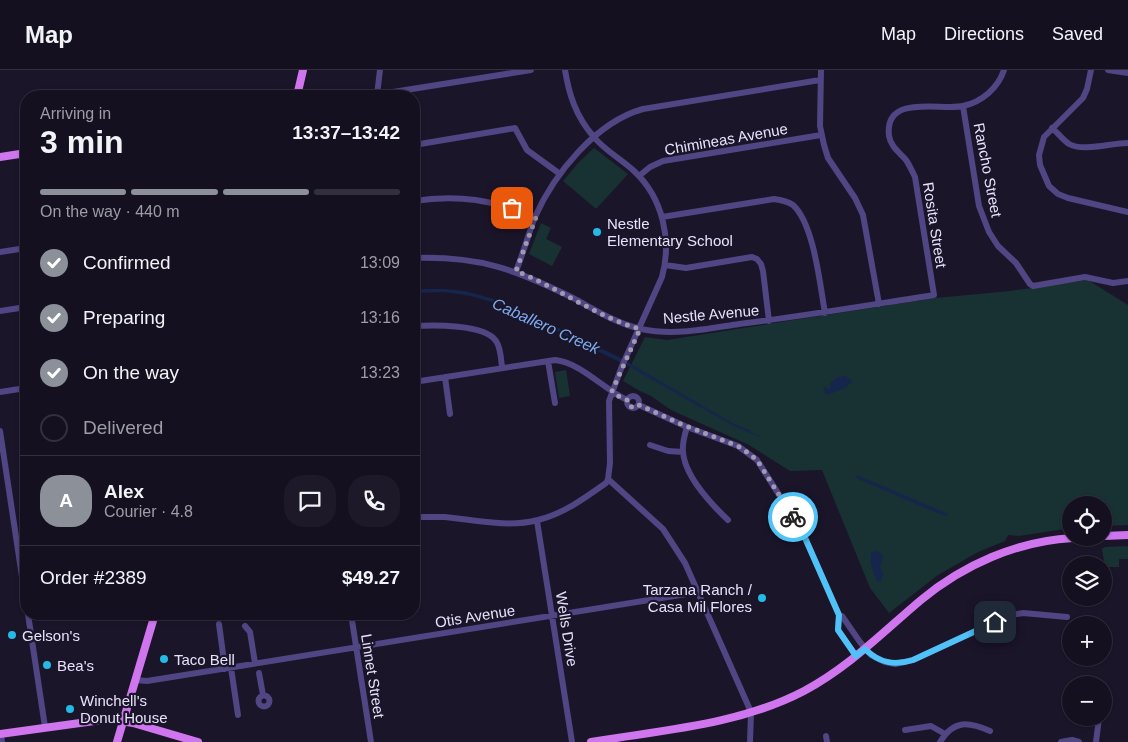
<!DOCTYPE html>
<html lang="en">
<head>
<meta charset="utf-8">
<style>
  body { margin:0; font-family:Arial,sans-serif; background:#1d1929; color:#f1f3f6; height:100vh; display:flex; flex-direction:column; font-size:19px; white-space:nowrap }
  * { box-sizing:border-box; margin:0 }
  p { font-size:16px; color:#9d9da5 }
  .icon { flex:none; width:28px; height:28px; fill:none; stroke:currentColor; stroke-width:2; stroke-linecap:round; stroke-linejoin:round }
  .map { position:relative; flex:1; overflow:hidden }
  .panel { position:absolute; left:20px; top:20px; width:400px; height:530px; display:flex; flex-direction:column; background:#141020; border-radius:20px; box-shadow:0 1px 4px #0004,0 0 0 1px #33303e }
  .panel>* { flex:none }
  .controls { position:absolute; left:1062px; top:426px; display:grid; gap:10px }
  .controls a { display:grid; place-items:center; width:50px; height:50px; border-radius:50%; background:#141020; box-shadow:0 1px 4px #0004,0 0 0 1px #33303e; font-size:25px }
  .pin { position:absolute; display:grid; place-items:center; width:42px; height:42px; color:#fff; margin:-21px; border-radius:10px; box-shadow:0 2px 8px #0006 }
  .courier { position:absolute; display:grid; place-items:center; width:50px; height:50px; margin:-25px; border:4px solid #4fc3f7; border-radius:50%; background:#fff; color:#222; box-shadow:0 1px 6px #0007 }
  .headline em { font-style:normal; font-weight:800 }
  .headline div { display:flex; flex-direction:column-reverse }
  .headline { display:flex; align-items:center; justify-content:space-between; height:85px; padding:0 20px }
  h1 { font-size:32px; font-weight:800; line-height:38px }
  .bar { display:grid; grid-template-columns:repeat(4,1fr); gap:8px 5px; align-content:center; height:60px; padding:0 20px }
  .bar i { height:6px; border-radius:4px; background:#33303e }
  .bar .on { background:#8c9099 }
  .bar p { grid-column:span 4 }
  .line { display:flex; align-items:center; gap:12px; padding:0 20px; border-top:1px solid #33303e }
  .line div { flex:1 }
  .round { display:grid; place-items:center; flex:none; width:52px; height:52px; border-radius:20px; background:#1d1929 }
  ol { padding:0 20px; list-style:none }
  li { display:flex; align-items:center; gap:15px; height:55px }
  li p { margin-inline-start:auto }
  li .icon { padding:5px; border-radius:50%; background:#8c9099; color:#fff; stroke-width:4 }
  li:last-child { color:#9d9da5 }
  li i { width:28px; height:28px; border:2px solid #33303e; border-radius:50% }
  header { display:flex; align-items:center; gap:30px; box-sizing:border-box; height:70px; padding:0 25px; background:#141020; border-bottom:1px solid #33303e }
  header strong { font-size:24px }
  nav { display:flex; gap:28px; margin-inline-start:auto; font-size:18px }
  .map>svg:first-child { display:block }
  .green { fill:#183133 }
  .water { fill:#16254c }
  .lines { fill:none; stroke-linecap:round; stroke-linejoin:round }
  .stream { stroke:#16254c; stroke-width:1 }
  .minor { stroke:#4f4683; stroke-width:6 }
  .major { stroke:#cf76ee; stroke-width:8 }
  .done { stroke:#a09ab2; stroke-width:5; stroke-dasharray:0 9 }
  .route { stroke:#4fc3f7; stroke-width:6 }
  .poi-dot { fill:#25bae4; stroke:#1b152a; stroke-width:2 }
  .labels { text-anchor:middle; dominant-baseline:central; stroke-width:4.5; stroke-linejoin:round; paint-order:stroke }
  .street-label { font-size:15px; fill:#e7e1fb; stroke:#1b152a }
  .poi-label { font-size:15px; fill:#e7e1fb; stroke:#1b152a; text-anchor:start }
  .water-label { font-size:16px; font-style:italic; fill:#7cacef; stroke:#1b152a }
</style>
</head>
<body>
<header>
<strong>Map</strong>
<nav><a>Map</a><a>Directions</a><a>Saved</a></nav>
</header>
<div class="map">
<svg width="1128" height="672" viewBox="0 0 1128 672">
  <rect width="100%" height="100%" fill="#1b152a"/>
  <path class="green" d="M594,78L628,104L597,138H595L563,111L579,92Z
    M541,153L551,158L546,169L562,177L552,196L529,184Z
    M1088,210L1128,235V455L1104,456V435H1071V458L1019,466L1008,465L1005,471L978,482L938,505L889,543L870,518L822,400L790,401L749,375L671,340L651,326L640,321L623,311L645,267L667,270L935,228L1010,221Z
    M566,300L570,326L559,328L555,302Z
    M1126,476L1128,477V489H1119V497H1105L1102,479L1105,477Z"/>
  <path class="water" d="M414,219H445L465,221L505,232L619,287L732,353L751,361L750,363L730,354L630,297L505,236L471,226L444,222L414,223Z
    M845,306L851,310L852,312L845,318L827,325L823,320L825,317L830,320V314L838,307Z
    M857,405L948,444L947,446L940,444L856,408Z
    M875,481L881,483L883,487L880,497L883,504L881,512L877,511L871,494V483Z"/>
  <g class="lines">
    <path class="stream" d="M749,362L759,366"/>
    <path class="minor" d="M821,0L820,56L824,75L828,88L855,128L863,145L879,234
      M1091,0L1087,19L1083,28L1044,67L1039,85L1040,95L1049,116L1058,124L1068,128L1128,142
      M1108,0L1128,3
      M377,25L380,0
      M368,26L531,0
      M963,36L979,136L989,162L998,176L1016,193L1030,214L1033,216L1085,207L1113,213L1128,211
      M1052,58C1058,63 1063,70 1069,74C1083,82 1111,73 1128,73
      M414,75L515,58L527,80L560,104
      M639,106L650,97L663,91L821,65
      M414,131C457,124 495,130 535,147
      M662,147L774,129C781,130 787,131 793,135C814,154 820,215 825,243
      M0,182L26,178
      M414,188C479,186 515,199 573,228C594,239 617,254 641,259C674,266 706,259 739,254C804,246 869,235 934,225L915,107C912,101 910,96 906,90C899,82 891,77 889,66C884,23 941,41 963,36C982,32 998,18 1004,0
      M665,195L686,198L752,187L757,189L761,194L763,201L769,251
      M516,201C523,184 528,165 535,147C554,104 596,52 643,39L820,10
      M0,241L26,237
      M414,256C433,255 485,254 496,271C501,278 501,289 502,298
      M548,291L555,333
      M445,307L450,344
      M414,312L555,290C582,293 604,320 627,330
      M0,322L26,318
      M627 332a6 6 0 1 1 12 0a6 6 0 1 1-12 0Z
      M639,335L687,357L738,376L757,390L802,461L839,545L838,560L856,586
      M414,351H416
      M687,357C685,364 682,373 683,381C684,405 711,434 728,450
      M0,361L26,533
      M650,375L668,381L683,382
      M608,409L663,459L685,493L751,642L750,672
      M414,447C424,447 435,447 445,447C475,450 508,458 538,450C563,444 585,428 606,413L608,409L610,393L609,331L622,296L662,207C672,170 663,128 634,101C621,89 604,80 593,66C576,46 569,25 565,0
      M537,451L572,672
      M28,544L45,657
      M351,544L371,672
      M839,545L842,546L860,572L871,585L885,592L895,594L913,590L1011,545L1023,543L1067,547
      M219,554L225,599
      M245,556L250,562L255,593
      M231,598L238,645
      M259,603L263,625
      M135,610L147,611L172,607L699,522
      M258.5 631a5.5 5.5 0 1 1 11 0a5.5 5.5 0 1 1-11 0Z
      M905,660L931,656L945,664
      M1,664L2,672
      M826,666L827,672
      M940,672C954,649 969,652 990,661
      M1061,672L1072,670L1079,672
      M1096,672L1099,648"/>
    <path class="major" d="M297,26L303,0
      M0,87L26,83
      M1104,466L1128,465
      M0,664L109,649L133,653L198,672
      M117,672L155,544
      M591,672C663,660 739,655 804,621C849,597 883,562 921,530C963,495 1017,471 1073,468"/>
  </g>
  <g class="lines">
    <path class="done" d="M512,138L536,147L516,201C557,217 597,247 640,259L612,321L618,326L627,330L628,335L634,338L639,335L681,354L738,376L747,382L757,390L793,447"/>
    <path class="route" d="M793,447L802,461L839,545L838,560L856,586L865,579C879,593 894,596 913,590L995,552"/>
  </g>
  <g class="poi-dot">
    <circle cx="597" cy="162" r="5"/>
    <circle cx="762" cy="528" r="5"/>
    <circle cx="12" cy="565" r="5"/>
    <circle cx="164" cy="589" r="5"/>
    <circle cx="47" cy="595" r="5"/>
    <circle cx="70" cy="639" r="5"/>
  </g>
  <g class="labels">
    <g class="street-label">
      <text transform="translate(726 69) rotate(-10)">Chimineas Avenue</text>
      <text transform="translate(988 100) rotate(79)">Rancho Street</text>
      <text transform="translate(935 155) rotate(81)">Rosita Street</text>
      <text transform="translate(711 244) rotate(-5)">Nestle Avenue</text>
      <text transform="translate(475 546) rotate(-9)">Otis Avenue</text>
      <text transform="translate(567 559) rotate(81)">Wells Drive</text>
      <text transform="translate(373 606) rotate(81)">Linnet Street</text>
    </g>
    <g class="poi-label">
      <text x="607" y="153">Nestle<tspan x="607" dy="17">Elementary School</tspan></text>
      <text x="752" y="519" text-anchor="end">Tarzana Ranch /<tspan x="752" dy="17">Casa Mil Flores</tspan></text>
      <text x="22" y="565">Gelson's</text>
      <text x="174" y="589">Taco Bell</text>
      <text x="57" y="595">Bea's</text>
      <text x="80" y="630">Winchell's<tspan x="80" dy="17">Donut House</tspan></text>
    </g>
    <g class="water-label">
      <text transform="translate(546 256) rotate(24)">Caballero Creek</text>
    </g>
  </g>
</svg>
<div class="controls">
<a><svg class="icon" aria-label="locate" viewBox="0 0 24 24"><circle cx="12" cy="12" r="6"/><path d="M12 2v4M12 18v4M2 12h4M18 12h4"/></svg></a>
<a><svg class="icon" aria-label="layers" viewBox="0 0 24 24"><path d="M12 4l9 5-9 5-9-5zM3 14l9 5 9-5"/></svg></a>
<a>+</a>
<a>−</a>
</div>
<div class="pin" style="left:512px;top:138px;background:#ea580c"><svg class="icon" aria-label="bag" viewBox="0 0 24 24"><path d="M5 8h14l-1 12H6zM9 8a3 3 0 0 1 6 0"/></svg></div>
<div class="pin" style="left:995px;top:552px;background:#1f2937"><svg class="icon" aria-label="home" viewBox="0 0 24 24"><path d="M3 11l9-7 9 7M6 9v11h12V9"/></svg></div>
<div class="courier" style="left:793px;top:447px"><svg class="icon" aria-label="bike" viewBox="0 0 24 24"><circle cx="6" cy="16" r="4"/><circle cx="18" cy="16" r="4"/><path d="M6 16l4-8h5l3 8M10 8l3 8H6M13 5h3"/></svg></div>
<section class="panel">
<div class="headline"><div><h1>3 min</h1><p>Arriving in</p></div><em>13:37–13:42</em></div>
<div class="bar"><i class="on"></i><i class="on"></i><i class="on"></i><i></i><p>On the way · 440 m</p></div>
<ol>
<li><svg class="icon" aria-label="check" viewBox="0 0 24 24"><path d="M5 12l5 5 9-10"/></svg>Confirmed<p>13:09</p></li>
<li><svg class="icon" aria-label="check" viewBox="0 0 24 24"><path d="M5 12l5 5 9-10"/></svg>Preparing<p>13:16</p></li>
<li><svg class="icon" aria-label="check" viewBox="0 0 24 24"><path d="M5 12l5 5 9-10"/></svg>On the way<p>13:23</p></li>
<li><i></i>Delivered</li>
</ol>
<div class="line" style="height:90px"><b class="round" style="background:#8c9099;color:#fff">A</b><div><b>Alex</b><p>Courier · 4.8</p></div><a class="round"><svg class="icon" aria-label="chat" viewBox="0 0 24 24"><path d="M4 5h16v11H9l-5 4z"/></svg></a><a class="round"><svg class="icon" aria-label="phone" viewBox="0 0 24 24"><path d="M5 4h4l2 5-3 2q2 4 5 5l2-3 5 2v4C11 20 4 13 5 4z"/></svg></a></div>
<div class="line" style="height:65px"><div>Order #2389</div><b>$49.27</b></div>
</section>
</div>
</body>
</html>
